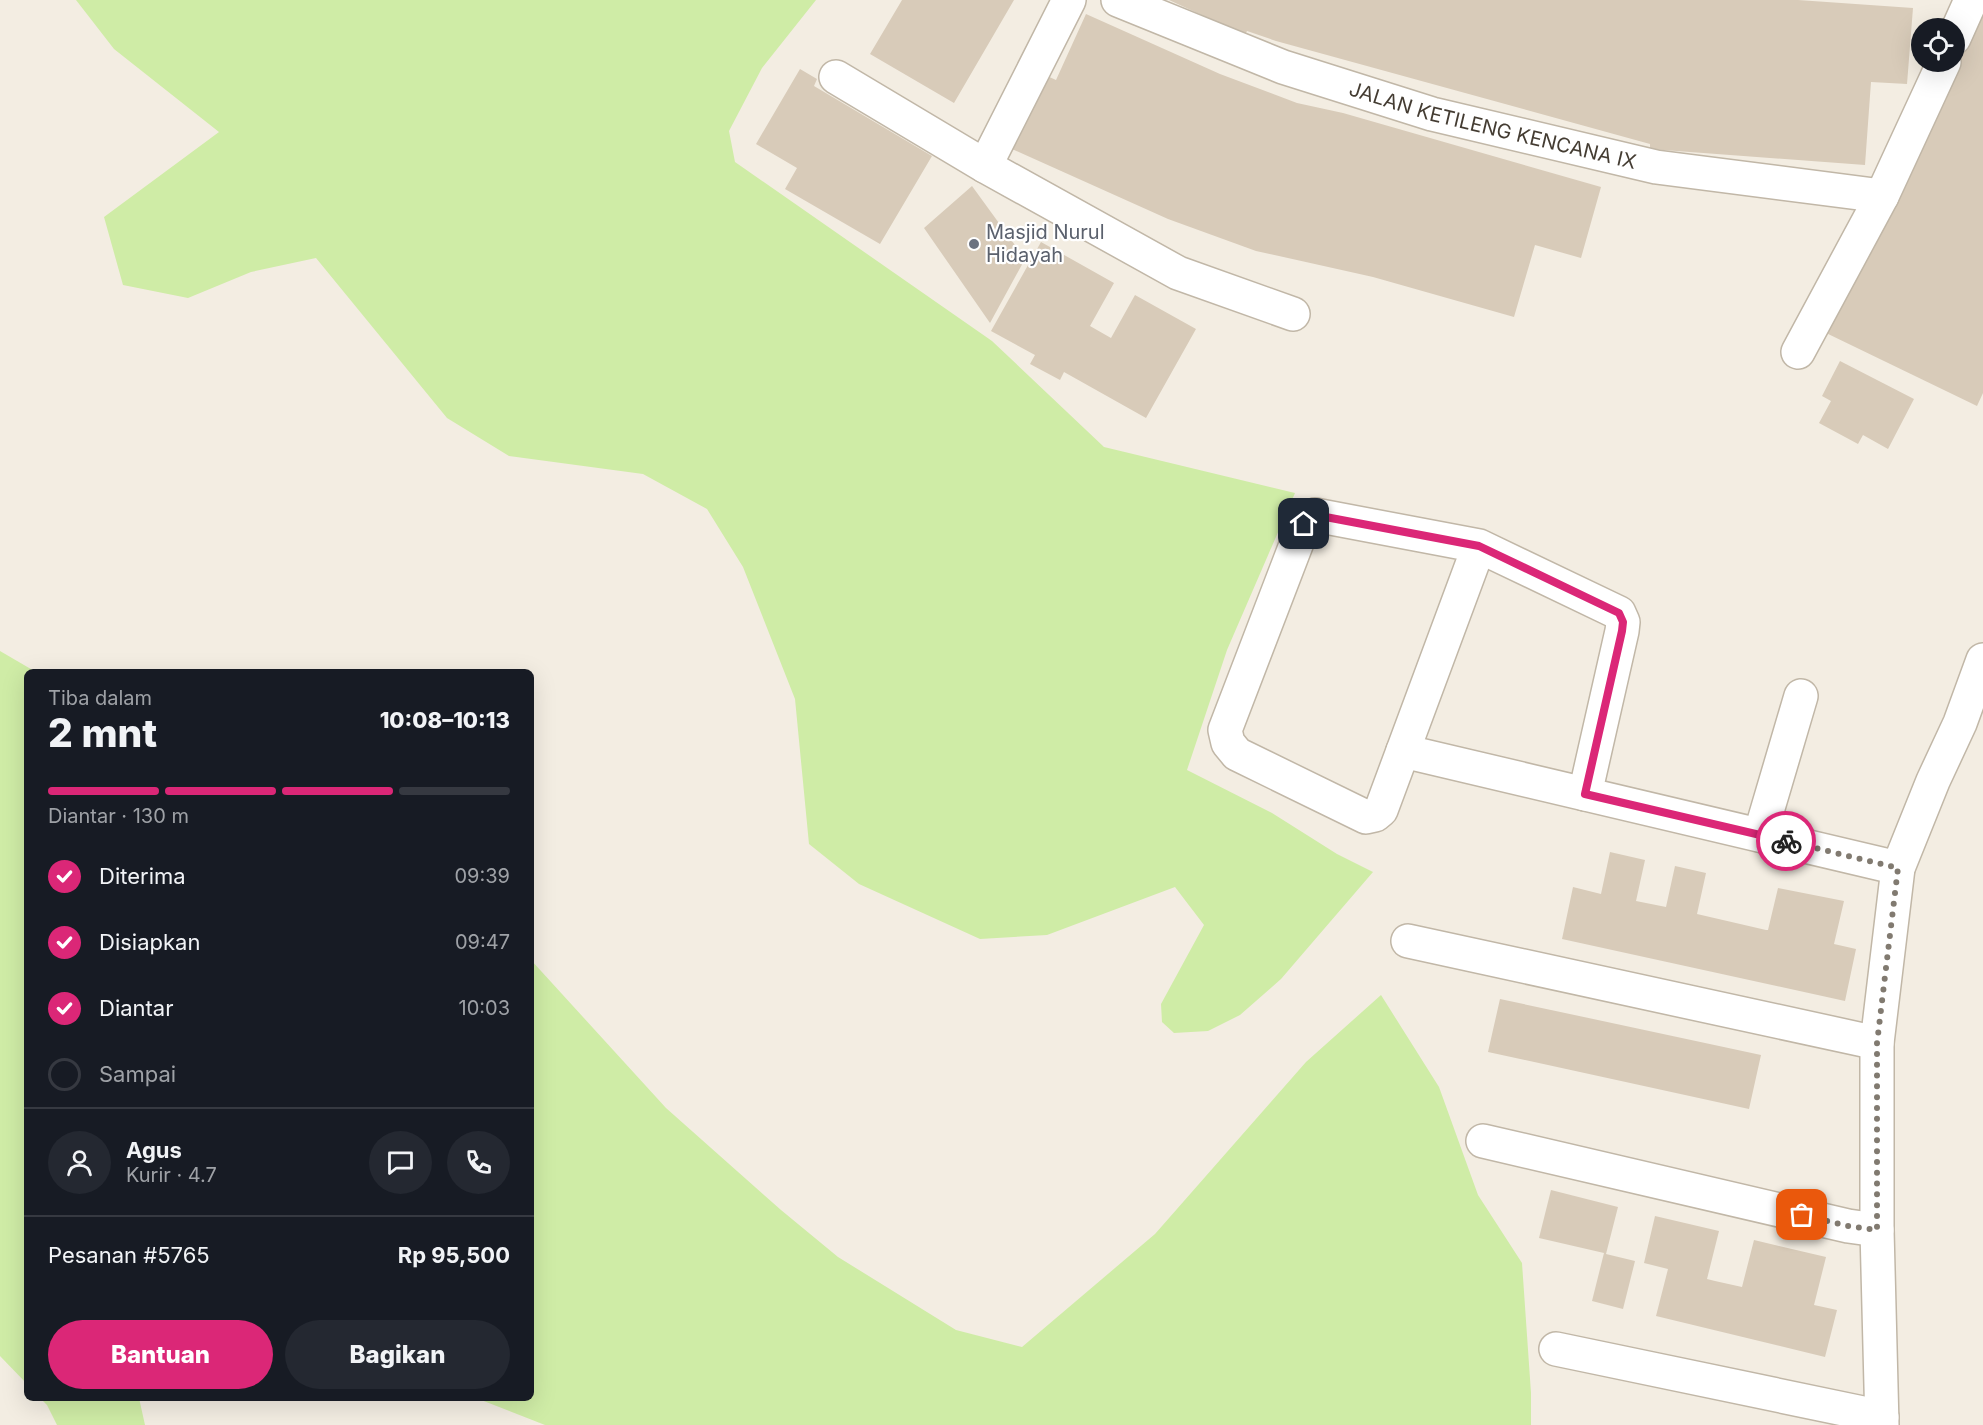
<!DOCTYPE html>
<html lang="id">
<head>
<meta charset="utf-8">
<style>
  body { margin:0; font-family:Inter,sans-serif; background:#242831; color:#f1f3f6; height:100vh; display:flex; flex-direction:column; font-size:22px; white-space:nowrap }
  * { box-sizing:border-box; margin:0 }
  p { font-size:20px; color:#9ea1a6 }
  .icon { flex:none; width:33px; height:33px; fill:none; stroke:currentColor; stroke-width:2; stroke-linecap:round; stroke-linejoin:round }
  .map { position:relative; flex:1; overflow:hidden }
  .drawer { position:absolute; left:24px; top:669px; width:510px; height:732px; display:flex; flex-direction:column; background:#171b24; border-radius:9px; box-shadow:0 6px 24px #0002 }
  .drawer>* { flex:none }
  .tools { position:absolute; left:1911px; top:18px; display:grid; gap:12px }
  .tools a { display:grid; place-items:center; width:54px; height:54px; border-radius:50%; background:#171b24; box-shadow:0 6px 24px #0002; font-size:30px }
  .pin { position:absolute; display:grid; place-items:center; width:51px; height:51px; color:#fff; margin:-26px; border-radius:12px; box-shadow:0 3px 9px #0006 }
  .courier { position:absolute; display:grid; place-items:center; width:60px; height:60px; margin:-30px; border:4px solid #db2777; border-radius:50%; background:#fff; color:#222; box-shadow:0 2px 8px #0007 }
  .head em { font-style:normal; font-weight:800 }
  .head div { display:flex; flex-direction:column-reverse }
  .head { display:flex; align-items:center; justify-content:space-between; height:102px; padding:0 24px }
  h1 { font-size:39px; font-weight:800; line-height:45px }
  .bar { display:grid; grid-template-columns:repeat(4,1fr); gap:9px 6px; align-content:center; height:72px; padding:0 24px }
  .bar i { height:8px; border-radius:4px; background:#363941 }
  .bar .selected { background:#db2777 }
  .bar p { grid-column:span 4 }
  .line { display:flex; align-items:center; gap:15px; padding:0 24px; border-top:2px solid #363941 }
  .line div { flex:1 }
  .round { display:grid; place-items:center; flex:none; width:63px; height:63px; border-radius:32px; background:#242831 }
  ol { padding:0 24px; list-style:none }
  li { display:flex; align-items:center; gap:18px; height:66px }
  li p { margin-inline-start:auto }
  li .icon { padding:6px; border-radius:50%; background:#db2777; color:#fff; stroke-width:4 }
  li:last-child { color:#9ea1a6 }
  li i { width:33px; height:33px; border:3px solid #363941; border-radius:50% }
  .cta { display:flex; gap:12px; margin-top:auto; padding:12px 24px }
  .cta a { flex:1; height:69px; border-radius:36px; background:#db2777; color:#fff; font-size:24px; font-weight:800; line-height:69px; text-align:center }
  .cta a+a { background:#242831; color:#f1f3f6 }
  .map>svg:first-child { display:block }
  .green { fill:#cfeca6 }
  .building { fill:#d8cbb9 }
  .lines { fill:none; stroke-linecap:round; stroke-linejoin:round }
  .minor-casing { stroke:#c1b7a7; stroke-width:36 }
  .minor { stroke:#fff; stroke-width:33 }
  .done { stroke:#817a70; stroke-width:6; stroke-dasharray:0 10.8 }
  .route { stroke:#db2777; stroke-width:8 }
  .worship-dot { fill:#6b7280; stroke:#fff; stroke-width:2 }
  .labels { text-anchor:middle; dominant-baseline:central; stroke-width:4.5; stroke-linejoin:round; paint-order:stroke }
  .street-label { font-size:20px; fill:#443c32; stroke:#fff }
  .worship-label { font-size:20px; fill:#5b616d; stroke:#fff; text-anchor:start }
</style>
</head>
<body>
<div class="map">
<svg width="1983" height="1425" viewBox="0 0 1983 1425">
  <rect width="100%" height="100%" fill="#f3ede2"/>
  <path class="green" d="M76,0H816L762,68L729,131L735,162L992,341L1104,447L1295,493L1227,650L1187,770L1272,813L1337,854L1373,872L1281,979L1240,1015L1208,1031L1174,1033L1162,1022L1161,1004L1204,925L1175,887L1047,935L980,939L859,884L809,844L795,699L743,567L707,509L643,474L509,456L447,418L316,258L251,272L188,298L123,285L104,217L219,132L114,49Z
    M0,651L36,672H27V1384L0,1356Z
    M531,960L666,1108L781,1210L838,1257L956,1330L1022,1347L1155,1234L1306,1062L1381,995L1439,1087L1478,1195L1522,1263L1531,1393V1425H545L476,1398H531Z
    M40,1398H139L145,1425H57L47,1405Z"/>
  <path class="building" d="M902,0H1014L954,103L870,54Z
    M1169,0H1798L1913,8L1907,84L1871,82L1865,165L1650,149V144L1276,41L1247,31L1245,35Z
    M1983,6V393L1977,406L1824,332Z
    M1086,14L1220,74L1297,103L1343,113L1601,187L1581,258L1535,245L1514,317L1373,277L1256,251L1168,219L1012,149L1045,75L1056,80Z
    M800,69L817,79L814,86L932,156L880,244L785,189L797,168L756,144Z
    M972,186L1025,259L990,323L924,228Z
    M1041,242L1114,283L1090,326L1111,338L1135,295L1196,329L1146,418L1064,372L1060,380L1030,364L1035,355L991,331Z
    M1840,361L1914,399L1888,449L1863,435L1858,444L1819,423L1831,401L1822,396Z
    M1610,852L1645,860L1636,901L1666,907L1675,866L1706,873L1697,914L1766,930H1768L1778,888L1844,901L1834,944L1856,949L1845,1001L1562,939L1573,887L1601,894Z
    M1500,999L1761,1055L1749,1109L1488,1052Z
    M1551,1190L1618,1207L1606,1254L1635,1261L1623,1309L1592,1301L1604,1253L1539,1238Z
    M1655,1216L1719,1231L1707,1279L1715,1281L1742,1287L1754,1240L1826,1257L1814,1305L1837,1310L1825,1357L1656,1316L1668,1269L1644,1263Z"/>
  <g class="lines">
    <defs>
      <g id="minor">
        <path id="s1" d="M1118,0L1283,67L1432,114L1656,167L1882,196"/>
        <path d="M1954,38L1971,0"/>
        <path d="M836,77L985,166L1178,273L1293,314"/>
        <path d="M985,166L1069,0"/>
        <path d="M1798,352L1882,196L1944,62"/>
        <path d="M1479,546L1381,810L1375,815L1366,817L1237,754L1228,743L1225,730L1304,524L1308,518L1315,515L1479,546L1619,613L1623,622L1622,631L1585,794"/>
        <path d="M1403,751L1898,868"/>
        <path d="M1760,835L1801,696"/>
        <path d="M1408,941L1877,1043"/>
        <path d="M1483,1141L1848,1226L1877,1230"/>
        <path d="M1556,1349L1882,1417"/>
        <path d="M1882,1425L1877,1230V1043L1898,868L1933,781L1960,723L1983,660"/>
      </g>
    </defs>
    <use href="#minor" class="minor-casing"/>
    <use href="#minor" class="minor"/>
  </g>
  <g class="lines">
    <path class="done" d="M1786,841L1898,868L1877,1043V1230L1848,1226L1802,1215"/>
    <path class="route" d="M1304,524L1308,518L1315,515L1479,546L1619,613L1623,622L1622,631L1585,794L1786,841"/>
  </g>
  <circle class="worship-dot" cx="974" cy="244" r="6"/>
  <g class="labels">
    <g class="street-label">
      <text stroke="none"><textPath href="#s1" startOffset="396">JALAN KETILENG KENCANA IX</textPath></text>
    </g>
    <g class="worship-label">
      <text x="986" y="232">Masjid Nurul<tspan x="986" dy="23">Hidayah</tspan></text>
    </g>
  </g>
</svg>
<div class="tools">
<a><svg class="icon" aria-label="locate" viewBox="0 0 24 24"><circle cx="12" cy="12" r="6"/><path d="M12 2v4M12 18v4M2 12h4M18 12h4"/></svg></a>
</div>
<div class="pin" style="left:1802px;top:1215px;background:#ea580c"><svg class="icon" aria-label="bag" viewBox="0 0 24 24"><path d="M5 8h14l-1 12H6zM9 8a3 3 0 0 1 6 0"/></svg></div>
<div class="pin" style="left:1304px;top:524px;background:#1f2937"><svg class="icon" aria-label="home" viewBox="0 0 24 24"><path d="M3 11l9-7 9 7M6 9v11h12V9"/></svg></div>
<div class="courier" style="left:1786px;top:841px"><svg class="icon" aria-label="bike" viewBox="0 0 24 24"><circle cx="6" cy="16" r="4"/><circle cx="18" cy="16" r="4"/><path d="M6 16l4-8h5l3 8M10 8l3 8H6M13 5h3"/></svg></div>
<section class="drawer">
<div class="head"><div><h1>2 mnt</h1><p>Tiba dalam</p></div><em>10:08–10:13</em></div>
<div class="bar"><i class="selected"></i><i class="selected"></i><i class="selected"></i><i></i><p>Diantar · 130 m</p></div>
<ol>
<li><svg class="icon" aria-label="check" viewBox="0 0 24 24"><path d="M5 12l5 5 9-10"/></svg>Diterima<p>09:39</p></li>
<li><svg class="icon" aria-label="check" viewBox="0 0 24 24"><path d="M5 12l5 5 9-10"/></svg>Disiapkan<p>09:47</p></li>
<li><svg class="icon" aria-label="check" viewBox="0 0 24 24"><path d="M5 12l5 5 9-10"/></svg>Diantar<p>10:03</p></li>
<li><i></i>Sampai</li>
</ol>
<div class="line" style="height:108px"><a class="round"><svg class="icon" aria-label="person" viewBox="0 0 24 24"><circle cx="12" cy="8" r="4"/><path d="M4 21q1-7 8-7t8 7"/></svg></a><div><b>Agus</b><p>Kurir · 4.7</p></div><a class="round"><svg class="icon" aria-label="chat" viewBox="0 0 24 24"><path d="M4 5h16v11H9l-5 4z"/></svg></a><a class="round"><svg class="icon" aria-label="phone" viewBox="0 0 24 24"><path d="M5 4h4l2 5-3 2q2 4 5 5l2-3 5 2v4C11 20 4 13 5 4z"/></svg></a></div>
<div class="line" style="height:78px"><div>Pesanan #5765</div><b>Rp 95,500</b></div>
<div class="cta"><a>Bantuan</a><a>Bagikan</a></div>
</section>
</div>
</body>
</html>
